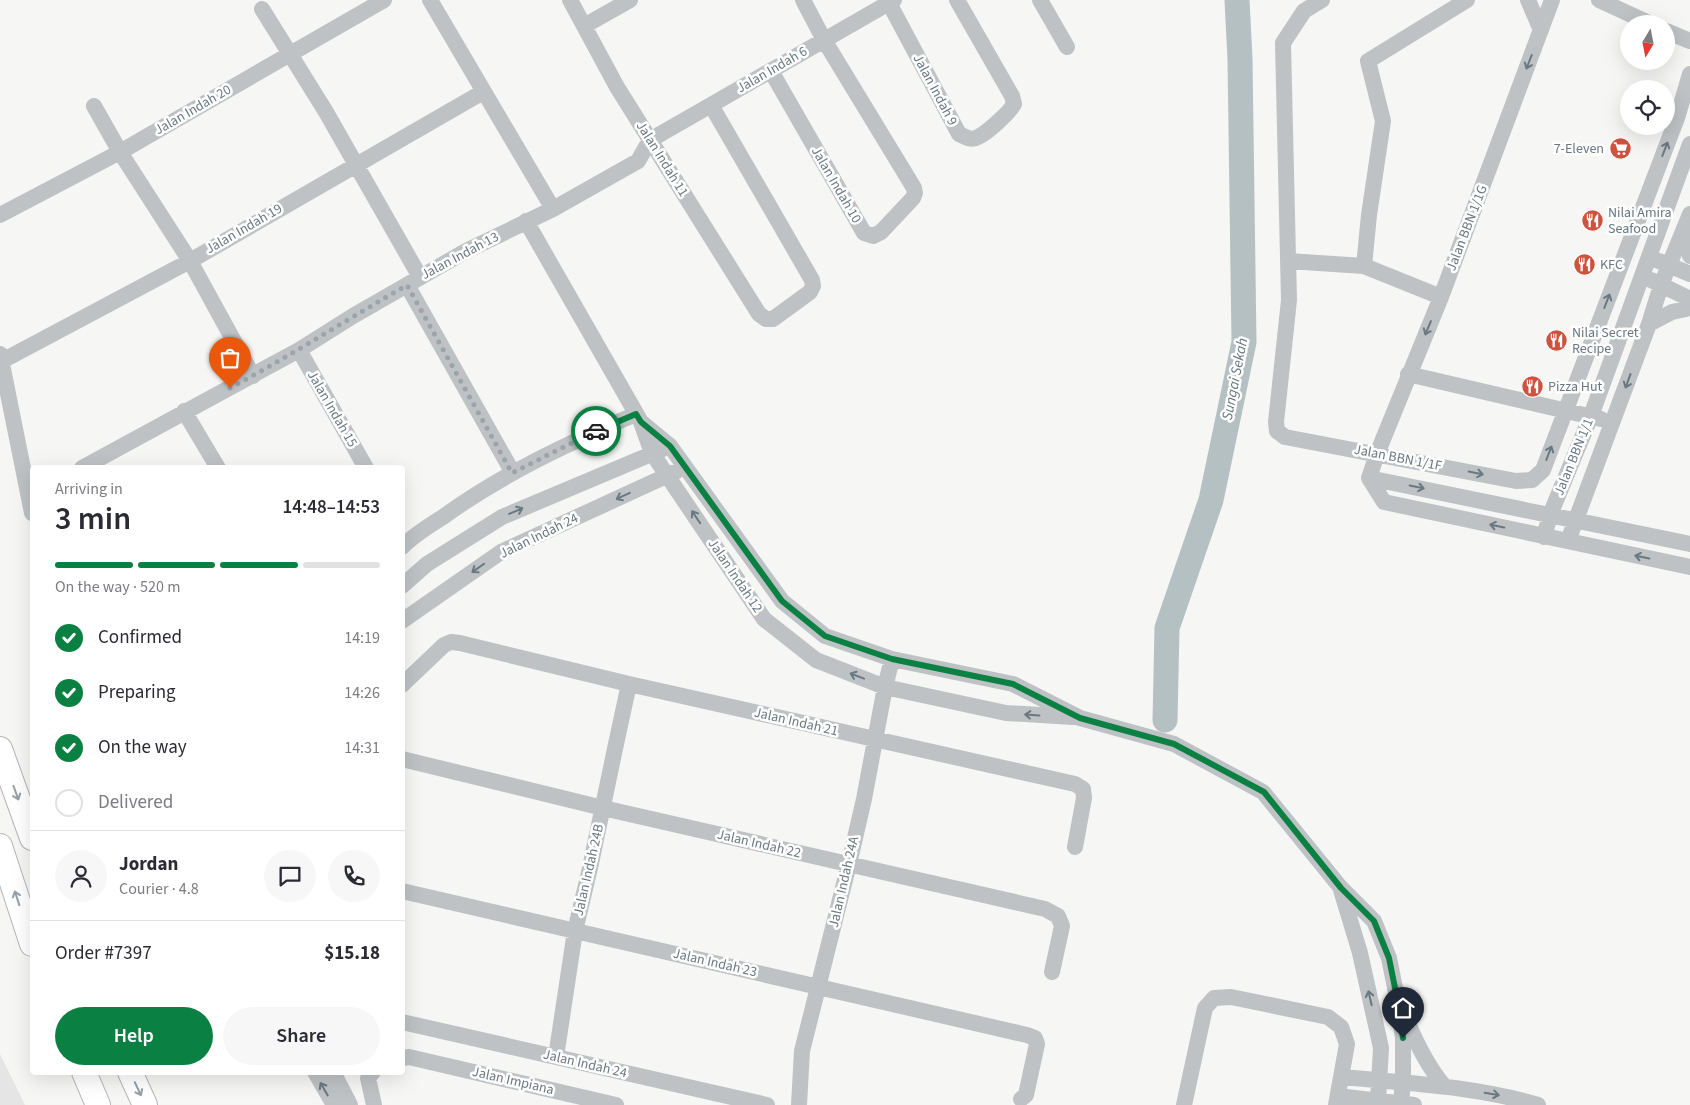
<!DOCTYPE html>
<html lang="en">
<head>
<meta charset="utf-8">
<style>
  body { margin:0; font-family:"Source Sans 3",sans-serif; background:#f7f7f7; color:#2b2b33; height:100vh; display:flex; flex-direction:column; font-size:19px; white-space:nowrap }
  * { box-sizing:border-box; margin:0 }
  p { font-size:16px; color:#7c7c81 }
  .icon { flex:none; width:28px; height:28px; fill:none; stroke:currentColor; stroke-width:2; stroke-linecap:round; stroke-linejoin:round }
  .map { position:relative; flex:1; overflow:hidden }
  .drawer { position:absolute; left:30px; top:465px; width:375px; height:610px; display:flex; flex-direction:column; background:#fff; border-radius:5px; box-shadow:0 5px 20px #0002 }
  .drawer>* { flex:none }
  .needle { width:32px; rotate:190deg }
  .controls { position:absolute; left:1620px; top:15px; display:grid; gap:10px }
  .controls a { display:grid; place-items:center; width:55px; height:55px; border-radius:50%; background:#fff; box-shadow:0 5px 20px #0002; font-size:25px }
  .pin { position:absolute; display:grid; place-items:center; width:42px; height:42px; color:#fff; margin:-51px -21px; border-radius:50% 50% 50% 0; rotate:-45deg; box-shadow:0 0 5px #0007 }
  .pin .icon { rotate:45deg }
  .courier { position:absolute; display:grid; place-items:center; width:50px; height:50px; margin:-25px; border:4px solid #0b8043; border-radius:50%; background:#fff; color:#222; box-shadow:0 1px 6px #0007 }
  .summary em { font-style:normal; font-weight:600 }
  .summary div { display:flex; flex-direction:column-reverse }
  .summary { display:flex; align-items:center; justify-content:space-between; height:85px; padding:0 25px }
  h1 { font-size:32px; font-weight:600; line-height:38px }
  .bar { display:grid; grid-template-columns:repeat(4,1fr); gap:8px 5px; align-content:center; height:60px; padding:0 25px }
  .bar i { height:6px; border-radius:4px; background:#e1e1e2 }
  .bar .on { background:#0b8043 }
  .bar p { grid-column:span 4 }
  .line { display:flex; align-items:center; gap:12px; padding:0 25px; border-top:1px solid #e1e1e2 }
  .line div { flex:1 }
  .round { display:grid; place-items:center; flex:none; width:52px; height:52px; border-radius:26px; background:#f7f7f7 }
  ol { padding:0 25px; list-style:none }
  li { display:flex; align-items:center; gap:15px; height:55px }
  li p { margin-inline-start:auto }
  li .icon { padding:5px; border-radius:50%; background:#0b8043; color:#fff; stroke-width:4 }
  li:last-child { color:#7c7c81 }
  li i { width:28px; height:28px; border:2px solid #e1e1e2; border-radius:50% }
  .cta { display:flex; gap:10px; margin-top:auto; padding:10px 25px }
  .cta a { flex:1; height:58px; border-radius:30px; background:#0b8043; color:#fff; font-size:20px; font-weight:600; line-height:58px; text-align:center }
  .cta a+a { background:#f7f7f7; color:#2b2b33 }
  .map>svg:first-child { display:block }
  .built { fill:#e4e5e4 }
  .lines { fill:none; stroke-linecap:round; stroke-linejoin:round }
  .river { stroke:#b5c0c3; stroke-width:25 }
  .highway-casing { stroke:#b2b5b8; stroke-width:26 }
  .minor { stroke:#bec2c5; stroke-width:16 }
  .highway { stroke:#fff; stroke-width:24 }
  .oneway { stroke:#697881 }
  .oneway2 { stroke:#96a0a7 }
  .done { stroke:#9aa4a9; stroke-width:5; stroke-dasharray:0 9 }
  .route { stroke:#0b8043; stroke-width:6 }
  .labels { text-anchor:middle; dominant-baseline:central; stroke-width:5; stroke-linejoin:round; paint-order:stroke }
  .street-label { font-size:14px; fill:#697881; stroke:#fff }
  .poi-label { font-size:14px; fill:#697881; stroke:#fff; text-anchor:start }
  .water-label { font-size:15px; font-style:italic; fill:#65787d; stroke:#fff }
</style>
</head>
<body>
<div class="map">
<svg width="1690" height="1105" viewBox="0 0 1690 1105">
  <rect width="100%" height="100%" fill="#f6f6f4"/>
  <path class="built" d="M0,1054L25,1105H0Z"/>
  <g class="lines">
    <path class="river" d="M1165,720L1167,628L1211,500L1244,342L1240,59L1237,0"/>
    <defs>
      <path id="highway" d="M0,749L32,838
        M0,846L32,944
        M84,1072L98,1105
        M130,1072L145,1105"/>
    </defs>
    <use href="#highway" class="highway-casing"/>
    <path class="minor" d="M430,0L553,209
      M570,0L617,87L759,314L766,319H773L810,292L813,286L812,280L711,105
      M1040,0L1067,47
      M1322,0L1304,11L1283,43L1289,300L1276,422L1277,431L1285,437L1516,481L1532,480L1543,470L1677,118L1690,74
      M1528,0L1541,30
      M1599,0L1651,24
      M889,3L959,134C965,137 971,141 978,137C987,133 1010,112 1014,104L1012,96L957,0
      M262,9L326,112L420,277
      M584,26L630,0
      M1666,31L1690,41
      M771,71L864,233L873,236L881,232L913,198L915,193L914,188L824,40L803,0
      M94,106L120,152L190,261L253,376
      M650,140L894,0
      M0,215L120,152L384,0
      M526,221L641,422L652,453L764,619L816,660L885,687L1006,713L1073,717
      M1683,233L1690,256
      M1288,261L1364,266L1441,297
      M1659,261L1690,274
      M1364,266L1369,215L1383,121L1368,61L1467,0
      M1651,280L1690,299
      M407,285L513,473
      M1649,324L1672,312L1690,308
      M299,350L366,468
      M0,354L32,513
      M2,361L190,261L483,92
      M1408,374L1601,419
      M184,411L218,468
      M641,422L670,446L782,601L825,636L892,659L1013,684L1080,718L1174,744L1263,792L1341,888L1374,921L1389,958L1397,998L1403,1038V1082L1401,1103
      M82,468L299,350L353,316L466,251L553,209L638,161L650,140
      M1369,478L1377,454L1441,297L1552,0
      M1369,478L1384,502L1690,567
      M1369,478L1690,544
      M1544,537L1550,515L1591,416L1690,144
      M1568,541L1649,324L1661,285L1690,214
      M402,547C414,535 429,526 443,517C502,474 569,443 636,414
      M402,586L427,564L502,517L661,450
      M402,621L501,552L677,471
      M402,685L444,645L451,642L460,643L629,684L1075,784L1083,789L1084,798L1075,847
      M402,759L603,808L1045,909L1058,916L1062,926L1052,972
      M1341,890L1360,953L1381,1048L1378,1101
      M402,891L1027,1035L1035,1038L1037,1044L1026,1095L1021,1099
      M1406,1018C1416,1043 1427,1066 1445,1087
      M402,1022L767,1105
      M556,1057L575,931L590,868L616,744L629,684
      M402,1058L409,1057L616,1105
      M315,1072L334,1105
      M333,1072L350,1105
      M373,1072L368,1078L374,1105
      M1342,1077C1406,1083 1476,1086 1538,1105
      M1338,1096L1414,1105
      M799,1105L802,1051L849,864L864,799L885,687L892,659
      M1184,1105L1205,1008L1214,998L1231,997L1328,1017L1341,1027L1347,1044L1336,1105"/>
    <use href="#highway" class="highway"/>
  </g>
  <defs><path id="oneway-shaft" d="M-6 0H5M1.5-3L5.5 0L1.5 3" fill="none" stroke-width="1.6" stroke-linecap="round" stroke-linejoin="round" transform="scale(1.25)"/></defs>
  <g class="oneway">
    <use href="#oneway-shaft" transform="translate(1529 62) rotate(111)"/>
    <use href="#oneway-shaft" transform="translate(1665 149) rotate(-69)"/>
    <use href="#oneway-shaft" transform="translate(1607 301) rotate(-69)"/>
    <use href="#oneway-shaft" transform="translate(1428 328) rotate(113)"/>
    <use href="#oneway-shaft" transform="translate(1628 381) rotate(110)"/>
    <use href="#oneway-shaft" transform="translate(1549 453) rotate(-69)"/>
    <use href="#oneway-shaft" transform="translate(1476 473) rotate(11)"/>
    <use href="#oneway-shaft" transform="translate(1417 487) rotate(12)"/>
    <use href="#oneway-shaft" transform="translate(623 496) rotate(155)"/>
    <use href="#oneway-shaft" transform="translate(516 511) rotate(-23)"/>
    <use href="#oneway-shaft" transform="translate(696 517) rotate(-124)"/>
    <use href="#oneway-shaft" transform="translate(1497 526) rotate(-168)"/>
    <use href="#oneway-shaft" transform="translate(1642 557) rotate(-168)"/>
    <use href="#oneway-shaft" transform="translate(478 568) rotate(145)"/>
    <use href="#oneway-shaft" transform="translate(857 676) rotate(-159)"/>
    <use href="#oneway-shaft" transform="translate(1032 715) rotate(-176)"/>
    <use href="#oneway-shaft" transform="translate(1370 998) rotate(-103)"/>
    <use href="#oneway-shaft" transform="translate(324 1089) rotate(-120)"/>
    <use href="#oneway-shaft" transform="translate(1492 1094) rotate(9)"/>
  </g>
  <g class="oneway2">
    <use href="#oneway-shaft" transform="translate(16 793) rotate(70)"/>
    <use href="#oneway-shaft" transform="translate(17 898) rotate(-108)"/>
    <use href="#oneway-shaft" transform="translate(138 1089) rotate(65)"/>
  </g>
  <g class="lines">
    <path class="done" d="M230,388C290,356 348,319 407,285L512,473L596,431"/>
    <path class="route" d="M596,431L636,414L641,422L670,446L782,601L825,636L892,659L1013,684L1080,718L1174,744L1264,792L1341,888L1374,921L1389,958L1397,998L1403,1038"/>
  </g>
  <defs>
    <symbol id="supermarket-disc" viewBox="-11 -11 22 22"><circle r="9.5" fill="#cc543e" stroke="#fff"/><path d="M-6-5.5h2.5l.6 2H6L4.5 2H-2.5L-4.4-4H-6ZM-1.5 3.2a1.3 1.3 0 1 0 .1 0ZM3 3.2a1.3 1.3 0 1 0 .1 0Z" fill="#fff"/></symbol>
    <symbol id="restaurant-disc" viewBox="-11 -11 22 22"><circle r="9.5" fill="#cc543e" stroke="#fff"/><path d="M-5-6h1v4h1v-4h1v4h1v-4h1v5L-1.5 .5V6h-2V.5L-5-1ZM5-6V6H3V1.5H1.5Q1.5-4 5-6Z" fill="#fff"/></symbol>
  </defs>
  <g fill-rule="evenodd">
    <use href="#supermarket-disc" x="1608" y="136" width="25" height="25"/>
    <use href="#restaurant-disc" x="1580" y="208" width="25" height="25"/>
    <use href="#restaurant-disc" x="1572" y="252" width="25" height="25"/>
    <use href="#restaurant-disc" x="1544" y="328" width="25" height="25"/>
    <use href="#restaurant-disc" x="1520" y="374" width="25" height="25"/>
  </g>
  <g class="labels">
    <g class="street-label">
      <text transform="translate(772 70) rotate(-30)">Jalan Indah 6</text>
      <text transform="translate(935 90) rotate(62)">Jalan Indah 9</text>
      <text transform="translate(193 110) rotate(-30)">Jalan Indah 20</text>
      <text transform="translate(662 159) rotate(58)">Jalan Indah 11</text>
      <text transform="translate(836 185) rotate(60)">Jalan Indah 10</text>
      <text transform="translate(1467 228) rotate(-69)">Jalan BBN 1/1G</text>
      <text transform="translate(244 229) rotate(-30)">Jalan Indah 19</text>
      <text transform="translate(460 256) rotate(-28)">Jalan Indah 13</text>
      <text transform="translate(332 409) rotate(60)">Jalan Indah 15</text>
      <text transform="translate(1574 457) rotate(-68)">Jalan BBN 1/1</text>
      <text transform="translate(1398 458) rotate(11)">Jalan BBN 1/1F</text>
      <text transform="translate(539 536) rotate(-26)">Jalan Indah 24</text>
      <text transform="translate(735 576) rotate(56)">Jalan Indah 12</text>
      <text transform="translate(796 722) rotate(13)">Jalan Indah 21</text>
      <text transform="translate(759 844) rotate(13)">Jalan Indah 22</text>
      <text transform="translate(589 870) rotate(-77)">Jalan Indah 24B</text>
      <text transform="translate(844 882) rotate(-77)">Jalan Indah 24A</text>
      <text transform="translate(715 963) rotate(13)">Jalan Indah 23</text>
      <text transform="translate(585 1064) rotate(13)">Jalan Indah 24</text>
      <text transform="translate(513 1081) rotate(13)">Jalan Impiana</text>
    </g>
    <g class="poi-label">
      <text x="1604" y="149" text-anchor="end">7-Eleven</text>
      <text x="1608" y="213">Nilai Amira<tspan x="1608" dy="16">Seafood</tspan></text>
      <text x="1600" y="265">KFC</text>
      <text x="1572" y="333">Nilai Secret<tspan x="1572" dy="16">Recipe</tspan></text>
      <text x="1548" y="387">Pizza Hut</text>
    </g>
    <g class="water-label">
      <text transform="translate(1235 379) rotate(-79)">Sungai Sekah</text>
    </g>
  </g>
</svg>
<div class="controls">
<a><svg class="needle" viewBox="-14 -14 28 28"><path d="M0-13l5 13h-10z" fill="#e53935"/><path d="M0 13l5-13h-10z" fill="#7c7c81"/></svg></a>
<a><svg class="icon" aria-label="locate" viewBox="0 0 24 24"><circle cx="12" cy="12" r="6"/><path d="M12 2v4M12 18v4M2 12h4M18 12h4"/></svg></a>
</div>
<div class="pin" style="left:230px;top:388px;background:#ea580c"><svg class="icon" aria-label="bag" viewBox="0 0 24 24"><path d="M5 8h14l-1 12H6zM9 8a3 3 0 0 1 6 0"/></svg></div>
<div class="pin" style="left:1403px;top:1038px;background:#1f2937"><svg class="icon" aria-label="home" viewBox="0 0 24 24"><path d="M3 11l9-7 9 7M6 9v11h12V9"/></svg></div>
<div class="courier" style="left:596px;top:431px"><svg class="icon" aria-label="car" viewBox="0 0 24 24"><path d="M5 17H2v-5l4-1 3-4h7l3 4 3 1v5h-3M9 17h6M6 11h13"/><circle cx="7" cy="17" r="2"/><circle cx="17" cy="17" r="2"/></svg></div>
<section class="drawer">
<div class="summary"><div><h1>3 min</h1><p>Arriving in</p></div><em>14:48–14:53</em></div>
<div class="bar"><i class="on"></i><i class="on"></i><i class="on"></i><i></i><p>On the way · 520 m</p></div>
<ol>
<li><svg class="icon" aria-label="check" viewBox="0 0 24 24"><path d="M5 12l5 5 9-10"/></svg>Confirmed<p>14:19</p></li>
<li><svg class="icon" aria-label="check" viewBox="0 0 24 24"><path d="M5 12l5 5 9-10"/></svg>Preparing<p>14:26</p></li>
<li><svg class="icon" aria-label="check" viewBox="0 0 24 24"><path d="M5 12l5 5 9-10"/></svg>On the way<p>14:31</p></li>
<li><i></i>Delivered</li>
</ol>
<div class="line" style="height:90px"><a class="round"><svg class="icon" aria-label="person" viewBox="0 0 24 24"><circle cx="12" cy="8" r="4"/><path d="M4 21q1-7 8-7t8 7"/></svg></a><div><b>Jordan</b><p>Courier · 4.8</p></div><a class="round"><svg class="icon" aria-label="chat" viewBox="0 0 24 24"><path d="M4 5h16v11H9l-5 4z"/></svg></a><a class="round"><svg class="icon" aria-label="phone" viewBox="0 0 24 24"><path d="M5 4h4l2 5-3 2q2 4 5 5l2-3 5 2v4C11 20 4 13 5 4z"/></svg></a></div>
<div class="line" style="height:65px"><div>Order #7397</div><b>$15.18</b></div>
<div class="cta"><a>Help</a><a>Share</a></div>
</section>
</div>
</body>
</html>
